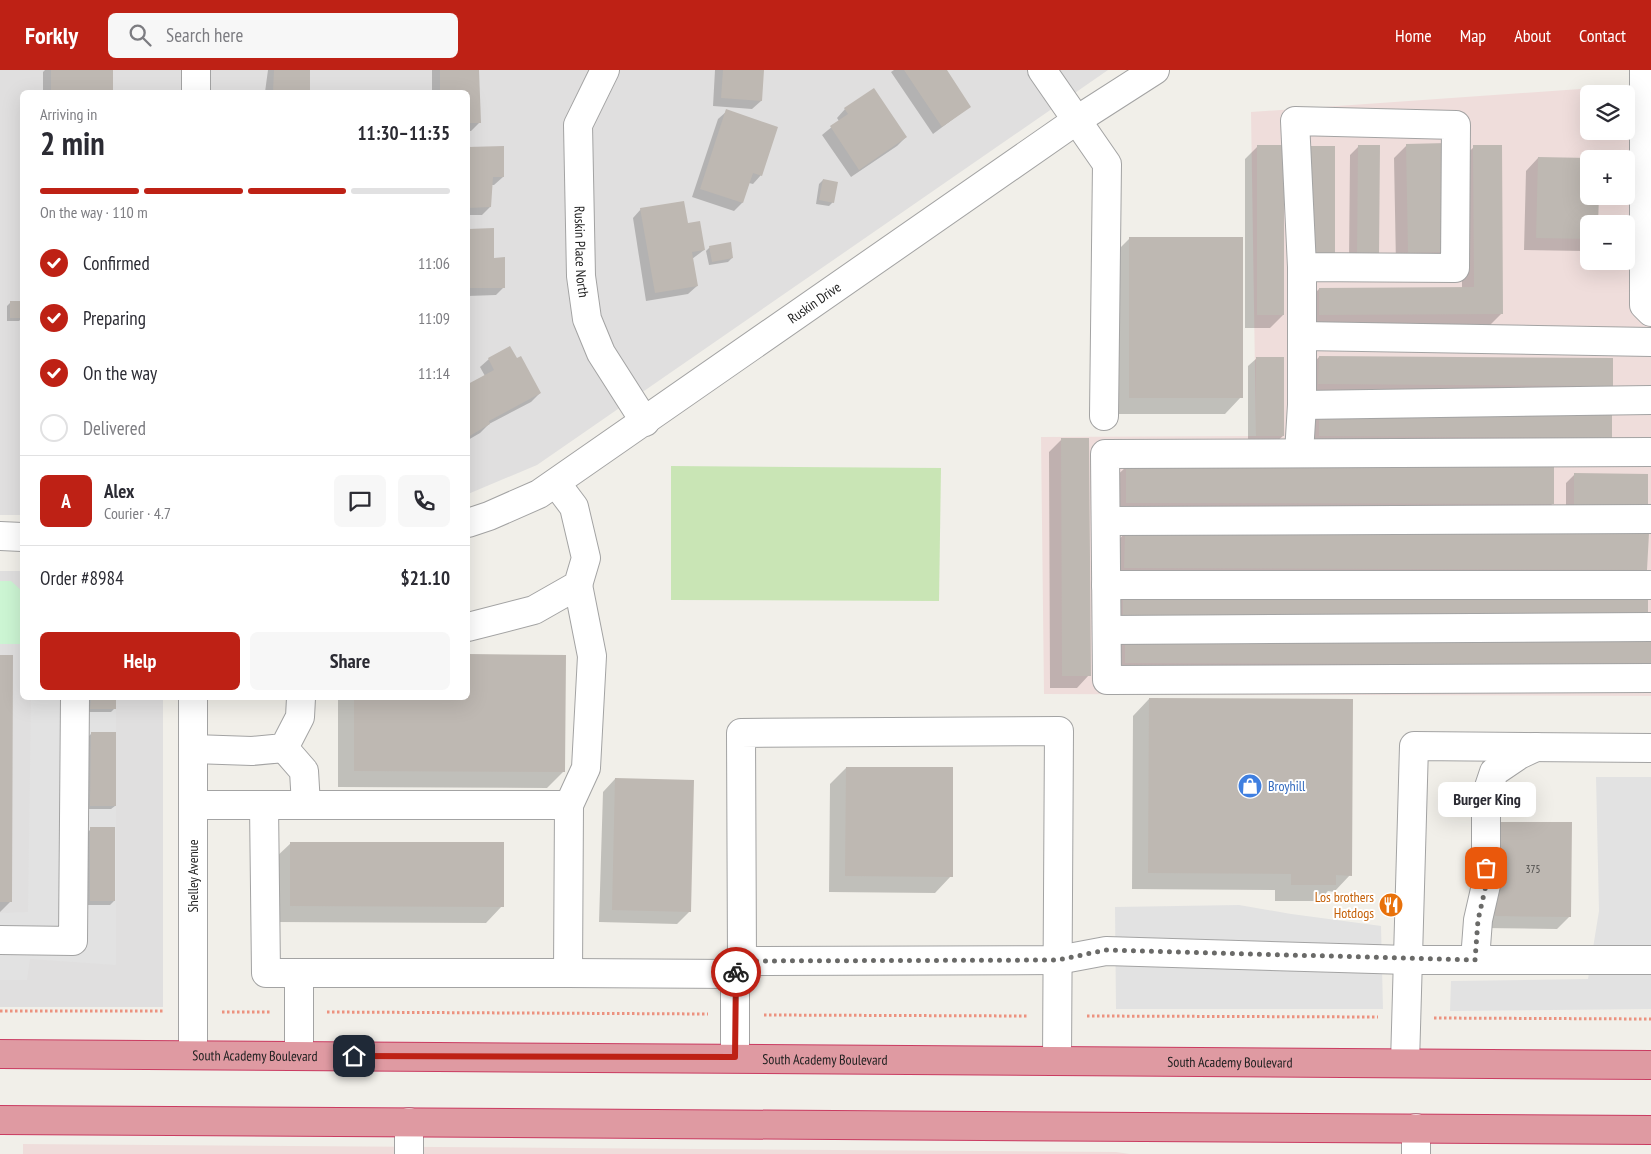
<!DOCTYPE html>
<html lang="en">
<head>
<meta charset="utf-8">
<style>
  body { margin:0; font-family:"PT Sans Narrow",sans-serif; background:#f7f7f7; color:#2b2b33; height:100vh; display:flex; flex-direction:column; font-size:19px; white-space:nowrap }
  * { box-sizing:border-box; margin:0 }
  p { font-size:16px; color:#7c7c81 }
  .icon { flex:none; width:28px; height:28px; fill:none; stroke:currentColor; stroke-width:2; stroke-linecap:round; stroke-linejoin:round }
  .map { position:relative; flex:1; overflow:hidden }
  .side { position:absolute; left:20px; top:20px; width:450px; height:610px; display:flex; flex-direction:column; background:#fff; border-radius:8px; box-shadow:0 5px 20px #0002 }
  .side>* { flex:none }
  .controls { position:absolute; left:1580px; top:15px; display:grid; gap:10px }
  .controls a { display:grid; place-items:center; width:55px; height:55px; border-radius:8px; background:#fff; box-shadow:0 5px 20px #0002; font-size:25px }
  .pin { position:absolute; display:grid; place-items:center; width:42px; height:42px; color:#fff; margin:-21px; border-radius:10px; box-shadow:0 2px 8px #0006 }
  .courier { position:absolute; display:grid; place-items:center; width:50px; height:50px; margin:-25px; border:4px solid #be2115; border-radius:50%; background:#fff; color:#222; box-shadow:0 1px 6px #0007 }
  .bubble { position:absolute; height:35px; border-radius:8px; background:#fff; box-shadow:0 5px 20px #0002; font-size:16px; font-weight:700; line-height:35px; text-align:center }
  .headline em { font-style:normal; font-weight:700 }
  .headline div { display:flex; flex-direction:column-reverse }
  .headline { display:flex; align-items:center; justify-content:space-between; height:85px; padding:0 20px }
  h1 { font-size:32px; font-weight:700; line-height:38px }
  .bar { display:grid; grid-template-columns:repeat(4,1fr); gap:8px 5px; align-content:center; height:60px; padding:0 20px }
  .bar i { height:6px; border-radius:4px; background:#e1e1e2 }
  .bar .selected { background:#be2115 }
  .bar p { grid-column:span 4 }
  .line { display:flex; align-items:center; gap:12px; padding:0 20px; border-top:1px solid #e1e1e2 }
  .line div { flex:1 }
  .round { display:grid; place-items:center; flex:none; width:52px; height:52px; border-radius:8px; background:#f7f7f7 }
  ol { padding:0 20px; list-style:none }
  li { display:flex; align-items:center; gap:15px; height:55px }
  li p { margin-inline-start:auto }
  li .icon { padding:5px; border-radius:50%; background:#be2115; color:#fff; stroke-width:4 }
  li:last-child { color:#7c7c81 }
  li i { width:28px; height:28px; border:2px solid #e1e1e2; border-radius:50% }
  .primary-button { display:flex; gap:10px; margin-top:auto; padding:10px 20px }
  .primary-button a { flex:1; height:58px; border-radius:8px; background:#be2115; color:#fff; font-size:20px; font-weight:700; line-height:58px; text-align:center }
  .primary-button a+a { background:#f7f7f7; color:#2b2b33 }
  header { display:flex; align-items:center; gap:30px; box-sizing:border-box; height:70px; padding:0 25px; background:#be2115; color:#fff }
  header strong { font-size:24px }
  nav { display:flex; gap:28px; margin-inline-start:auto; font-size:18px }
  .search { width:350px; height:45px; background:#f7f7f7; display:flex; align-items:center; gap:12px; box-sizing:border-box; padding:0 18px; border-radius:8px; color:#7c7c81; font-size:19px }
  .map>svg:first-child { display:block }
  .residential { fill:#e0dfdf }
  .commercial { fill:#efdddb; fill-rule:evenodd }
  .grass { fill:#c9e5b5 }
  .park { fill:#ccf5d3 }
  .parking { fill:#e2e2e2 }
  .shadow { fill:#0003 }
  .building { fill:#beb8b2 }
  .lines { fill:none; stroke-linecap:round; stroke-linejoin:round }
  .minor-casing { stroke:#a3a3a3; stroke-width:30 }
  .highway-casing { stroke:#ca3b61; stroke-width:30 }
  .path { stroke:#ec927f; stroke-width:3; stroke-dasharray:2.5 2.5; stroke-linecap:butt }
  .minor { stroke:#fff; stroke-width:28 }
  .highway { stroke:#df9aa2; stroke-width:28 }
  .done { stroke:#6a6a68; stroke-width:5; stroke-dasharray:0 9 }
  .route { stroke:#be2115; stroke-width:6 }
  .labels { text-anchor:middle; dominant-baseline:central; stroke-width:4; stroke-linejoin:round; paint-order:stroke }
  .number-label { font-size:11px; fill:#494846 }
  .street-label { font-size:14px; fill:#222; stroke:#fff }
  .shop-label { font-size:14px; fill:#366cbe; stroke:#fff; text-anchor:start }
  .food-label { font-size:14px; fill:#c56008; stroke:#fff; text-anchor:end }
</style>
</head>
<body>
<header>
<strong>Forkly</strong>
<div class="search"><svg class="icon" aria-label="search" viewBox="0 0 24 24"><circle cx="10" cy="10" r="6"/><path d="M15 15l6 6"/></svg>Search here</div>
<nav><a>Home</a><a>Map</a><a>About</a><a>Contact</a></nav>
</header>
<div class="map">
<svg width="1651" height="1084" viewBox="0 0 1651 1084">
  <rect width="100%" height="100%" fill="#f1efe9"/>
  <path class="residential" d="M0,0H1108L537,395L468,424V22H22V445H0Z
    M0,501H22V628H163V937H0Z"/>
  <path class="commercial" d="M1651,14V626L1044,624L1041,367L1256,366L1251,42ZM1589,24H1626V61H1589ZM1589,89H1626V126H1589ZM1589,154H1626V191H1589Z
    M23,1074L1116,1082L1130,1084H23Z"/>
  <path class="grass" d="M671,396L941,398L939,531L671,530Z"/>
  <path class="park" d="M0,511H11L22,521V574H0Z"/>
  <path class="parking" d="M31,628H116V895L30,889L27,910H0V843L28,842Z
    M1596,707H1651V939L1450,941L1451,911L1588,909L1599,841Z
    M1239,835L1291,844L1381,856L1383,939H1116L1115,837Z"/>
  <path class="shadow" d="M45,0H111L112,22H43V2Z
    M268,0H309V22H265Z
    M432,0H478L480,52L471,61H468V22H432Z
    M715,0H763L761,31L752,39L713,36Z
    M894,0H945L969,37L933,64L891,2Z
    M845,39L906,67L897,76L851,107L822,65L839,51L837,48Z
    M727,41L761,105L753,114L749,113L742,133L734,141L692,127L718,49Z
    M1407,75L1447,182L1434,195H1396L1394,88Z
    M1359,76L1378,184L1349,192L1350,85Z
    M1257,77L1283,245L1270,258H1245V89Z
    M1311,77L1334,182L1325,191H1302L1303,86Z
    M1474,77L1502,243L1489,256L1307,257V231L1319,219L1462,218L1461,89Z
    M468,78H502L503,107L494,115H491L490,137L482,145H468Z
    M1538,88L1589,154V176L1584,181L1524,180L1526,101Z
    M823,110L833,132L829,136L816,134L819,114Z
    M22,132V148H20V135Z
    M641,139L687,154L704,180L692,189L697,216L688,224L646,231L633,148Z
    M468,160H493V189L504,217L496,225L468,226Z
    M1129,169L1241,327L1225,344H1113V185Z
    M710,177L732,188L728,192L709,195L706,181Z
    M11,232H22V248L19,251H7V236Z
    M1319,287L1611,316L1599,328L1306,326L1307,300Z
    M1257,288L1283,366L1274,374H1248V296Z
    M489,289L540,323L531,332L489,354L480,363L468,370V315L485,306L480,297Z
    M1320,340L1610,368L1598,380L1307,378V353Z
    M1062,369L1089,605L1077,618H1050L1049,382Z
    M1127,396L1553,433L1537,450L1110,449V412Z
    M1575,404L1647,437L1566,444V413Z
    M1125,463L1646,499L1629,516L1108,514L1109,480Z
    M1124,523L1651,595L1109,609V586L1125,570L1107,563V540Z
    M468,585L564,586L563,702L547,718L338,717V628H468Z
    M0,587L11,831L0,842Z
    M87,628H115V638L111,642H87Z
    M1149,629L1350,805L1334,822L1328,821L1319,831H1275V820L1132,819L1133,646Z
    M92,663L115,736L111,739H87L88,667Z
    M846,698L951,806L935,823L829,822L830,714Z
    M615,709L690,841L677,854L599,852L603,722Z
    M91,759L114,831L110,835H86L87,763Z
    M1484,766L1570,846L1557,859L1483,858Z
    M291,773L502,836L486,853L274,852V789Z"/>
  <path class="building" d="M51,0H113V22H51Z
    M274,0H310V22H273Z
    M440,0H479L481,53H468V22H440Z
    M723,0H764L762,31L721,28Z
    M904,0H947L971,37L942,57Z
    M874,18L907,67L859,100L830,56L848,44L844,38Z
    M726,39L778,57L762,106L753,103L743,133L700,119Z
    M1447,73L1448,182L1408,183L1406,74Z
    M1257,75H1284V245H1257Z
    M1358,75H1380L1379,185L1357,184Z
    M1473,75H1502L1503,244L1319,245V218L1474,217Z
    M504,76V107H493L491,137L468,138V77Z
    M1311,76H1335V183H1310Z
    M1538,87L1589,88V126H1599L1598,154H1589V169L1536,168Z
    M823,109L838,112L834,133L819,130Z
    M684,131L688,153L700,151L705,180L692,182L698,216L655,223L640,138Z
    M494,158V188L505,187V218H468V159Z
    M1129,167H1243V328H1129Z
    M731,172L733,188L712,192L709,176Z
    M10,231H22V248H10Z
    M510,276L517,288L521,286L541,323L489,351L490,354L468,367V314L494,300L488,288Z
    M1319,286L1613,288V316L1318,314Z
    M1256,287H1284V366H1256Z
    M1319,339L1612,342V368L1319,366Z
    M1061,368H1089L1091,606H1062Z
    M1126,395H1554V434L1126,433Z
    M1574,403L1648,404V437L1574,436Z
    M1125,462L1649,463L1647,500L1124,498Z
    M1123,522L1648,523V548L1123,547Z
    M1651,564V595L1125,593V569Z
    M468,584L566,585L565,702L354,701V628H468Z
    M0,585H13L12,832H0Z
    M91,628H116V639H90Z
    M1149,628L1353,629L1352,806L1336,805V815H1291V804L1148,803Z
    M91,662H116V736H90Z
    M846,697H953V807L845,806Z
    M615,708L694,710L691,842L612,840Z
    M1496,752H1572L1571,847L1495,846Z
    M90,757H115V831H90Z
    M290,772H504V837L290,836Z"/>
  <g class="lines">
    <defs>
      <g id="minor">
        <path id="s1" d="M605,0L578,55L581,206L587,249L601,283L645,352"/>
        <path d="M1042,0L1107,94L1104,346"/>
        <path d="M1644,0V235L1651,242"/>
        <path d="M196,22V0"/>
        <path d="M1302,197L1455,198L1456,55L1295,51L1302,197V335L1651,330"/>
        <path d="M1302,266L1651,272"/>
        <path d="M1651,382L1105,384L1107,610L1651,608"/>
        <path d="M1299,383L1302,335"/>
        <path d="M1106,451L1651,449"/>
        <path id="s2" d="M468,453L489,446L539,424L1077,50L1155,0"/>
        <path d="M0,466L22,467"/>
        <path d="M1106,515H1651"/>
        <path d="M468,557L534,540L578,515L586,488L574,437L556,413"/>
        <path d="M1107,560L1651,557"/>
        <path d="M193,628V985"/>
        <path d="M284,678L304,701L306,735"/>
        <path d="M193,679L252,681L284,678L300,647L301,628"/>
        <path d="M193,735H569L568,903H266L264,735"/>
        <path d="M569,735L586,698L592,586L578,515"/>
        <path d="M0,870L73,871L75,628"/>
        <path d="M1475,890L1478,850L1486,815V747L1488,720L1494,702L1519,685L1536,677"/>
        <path d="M742,891L1058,890L1106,881L1408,890H1651"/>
        <path d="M299,903V985"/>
        <path d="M568,903L735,904L742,891L741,663L1059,661L1057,990"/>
        <path d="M735,904V987"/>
        <path d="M1405,993L1414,676L1651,678"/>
        <path d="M409,1052V1084"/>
        <path d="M1416,1058V1084"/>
      </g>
      <g id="highway">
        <path id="s3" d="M0,984L1651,995"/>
        <path d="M0,1050L1651,1060"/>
      </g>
    </defs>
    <use href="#minor" class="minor-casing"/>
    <use href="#highway" class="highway-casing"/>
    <path class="path" d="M0,941H165
      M222,942H270
      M327,942L708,944
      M764,945L1028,946
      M1087,946L1378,947
      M1434,948L1651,949"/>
    <use href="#minor" class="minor"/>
    <use href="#highway" class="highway"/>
  </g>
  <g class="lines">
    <path class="done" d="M736,902L742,891L1058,890L1106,880L1475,890L1478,850L1486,815V798"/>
    <path class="route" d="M354,986L735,987L736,902"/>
  </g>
  <defs>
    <symbol id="shop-disc" viewBox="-11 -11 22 22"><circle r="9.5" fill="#3f7fe0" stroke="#fff"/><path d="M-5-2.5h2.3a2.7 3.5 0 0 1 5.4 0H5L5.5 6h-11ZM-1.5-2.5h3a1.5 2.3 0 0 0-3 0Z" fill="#fff"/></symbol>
    <symbol id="restaurant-disc" viewBox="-11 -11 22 22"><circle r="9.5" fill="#e8710a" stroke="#fff"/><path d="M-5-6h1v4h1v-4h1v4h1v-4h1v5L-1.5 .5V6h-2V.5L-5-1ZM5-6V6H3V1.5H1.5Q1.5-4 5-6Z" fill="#fff"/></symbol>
  </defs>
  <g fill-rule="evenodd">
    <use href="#shop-disc" x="1236" y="702" width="28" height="28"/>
    <use href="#restaurant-disc" x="1377" y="821" width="28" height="28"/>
  </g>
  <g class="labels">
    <g class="number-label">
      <text x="1533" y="799">375</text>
    </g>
    <g class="street-label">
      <text stroke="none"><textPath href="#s1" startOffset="188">Ruskin Place North</textPath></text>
      <text stroke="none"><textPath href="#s2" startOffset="412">Ruskin Drive</textPath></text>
      <text transform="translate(193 806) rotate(-90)">Shelley Avenue</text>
      <text stroke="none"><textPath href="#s3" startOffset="255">South Academy Boulevard</textPath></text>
      <text stroke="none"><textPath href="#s3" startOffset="825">South Academy Boulevard</textPath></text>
      <text stroke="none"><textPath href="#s3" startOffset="1230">South Academy Boulevard</textPath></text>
    </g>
    <g class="shop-label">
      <text x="1268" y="716">Broyhill</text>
    </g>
    <g class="food-label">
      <text x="1374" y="827">Los brothers<tspan x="1374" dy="16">Hotdogs</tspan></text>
    </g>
  </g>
</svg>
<div class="controls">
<a><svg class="icon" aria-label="layers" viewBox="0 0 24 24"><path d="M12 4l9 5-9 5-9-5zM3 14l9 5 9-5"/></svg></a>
<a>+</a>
<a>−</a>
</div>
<div class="pin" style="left:1486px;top:798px;background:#ea580c"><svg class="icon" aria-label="bag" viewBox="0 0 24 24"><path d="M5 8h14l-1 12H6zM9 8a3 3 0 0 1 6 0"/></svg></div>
<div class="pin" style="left:354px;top:986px;background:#1f2937"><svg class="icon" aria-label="home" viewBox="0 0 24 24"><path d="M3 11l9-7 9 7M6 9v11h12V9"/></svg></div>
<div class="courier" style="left:736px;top:902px"><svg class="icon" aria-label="bike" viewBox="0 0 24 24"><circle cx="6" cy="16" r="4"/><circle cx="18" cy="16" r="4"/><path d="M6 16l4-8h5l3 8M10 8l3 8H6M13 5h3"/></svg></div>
<div class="bubble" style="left:1438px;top:712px;width:98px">Burger King</div>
<section class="side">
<div class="headline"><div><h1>2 min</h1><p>Arriving in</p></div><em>11:30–11:35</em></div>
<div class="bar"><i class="selected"></i><i class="selected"></i><i class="selected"></i><i></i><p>On the way · 110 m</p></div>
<ol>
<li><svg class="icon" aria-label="check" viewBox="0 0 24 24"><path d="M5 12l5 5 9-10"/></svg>Confirmed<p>11:06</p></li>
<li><svg class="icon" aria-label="check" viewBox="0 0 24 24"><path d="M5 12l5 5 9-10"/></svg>Preparing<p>11:09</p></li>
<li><svg class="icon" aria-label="check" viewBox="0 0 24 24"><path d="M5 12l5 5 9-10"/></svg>On the way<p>11:14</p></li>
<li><i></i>Delivered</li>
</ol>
<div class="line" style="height:90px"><b class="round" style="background:#be2115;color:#fff">A</b><div><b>Alex</b><p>Courier · 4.7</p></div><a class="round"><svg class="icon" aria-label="chat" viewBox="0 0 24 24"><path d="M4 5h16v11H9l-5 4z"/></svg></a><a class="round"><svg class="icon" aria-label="phone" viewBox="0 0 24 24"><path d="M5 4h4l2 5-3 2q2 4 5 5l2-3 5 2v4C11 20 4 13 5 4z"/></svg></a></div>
<div class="line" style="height:65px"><div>Order #8984</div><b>$21.10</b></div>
<div class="primary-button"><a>Help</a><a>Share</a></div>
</section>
</div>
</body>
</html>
